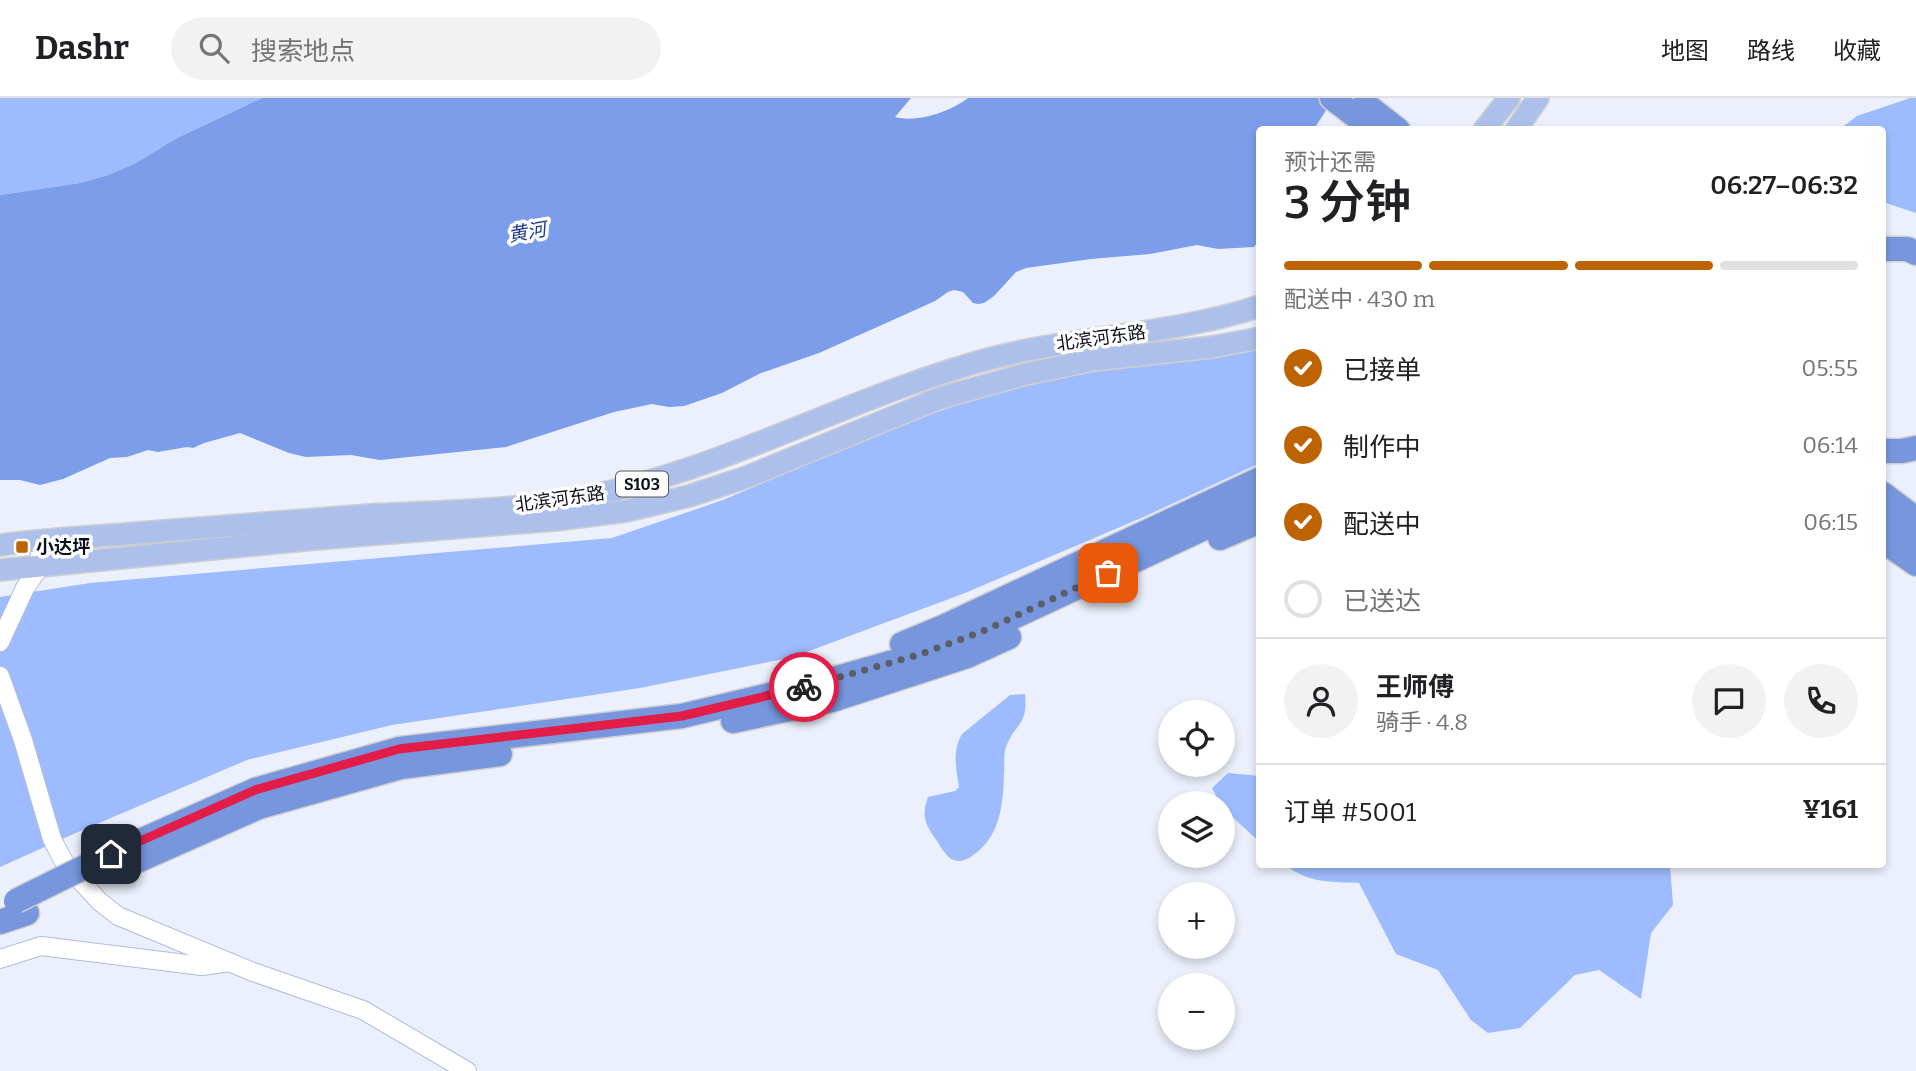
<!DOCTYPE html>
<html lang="zh">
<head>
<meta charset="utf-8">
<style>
  body { margin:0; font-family:Bitter,"Noto Sans SC",serif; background:#f2f2f2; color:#202124; height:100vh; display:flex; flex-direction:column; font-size:26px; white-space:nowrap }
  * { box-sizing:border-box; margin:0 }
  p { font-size:23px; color:#757577 }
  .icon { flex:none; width:38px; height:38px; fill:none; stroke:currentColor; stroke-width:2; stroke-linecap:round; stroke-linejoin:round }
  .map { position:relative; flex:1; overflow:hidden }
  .side { position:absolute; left:1256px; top:28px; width:630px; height:742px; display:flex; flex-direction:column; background:#fff; border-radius:7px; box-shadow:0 4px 10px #0003 }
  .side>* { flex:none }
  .fabs { position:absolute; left:1158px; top:602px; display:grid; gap:14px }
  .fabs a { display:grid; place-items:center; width:77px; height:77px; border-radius:50%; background:#fff; box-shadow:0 4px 10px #0003; font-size:35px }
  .pin { position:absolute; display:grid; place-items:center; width:60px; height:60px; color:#fff; margin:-30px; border-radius:14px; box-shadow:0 4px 10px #0006 }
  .courier { position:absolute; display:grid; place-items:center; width:70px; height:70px; margin:-35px; border:5px solid #e11d48; border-radius:50%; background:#fff; color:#222; box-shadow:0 2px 9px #0007 }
  .headline em { font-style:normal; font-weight:600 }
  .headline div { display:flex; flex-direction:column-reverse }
  .headline { display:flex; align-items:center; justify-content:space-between; height:119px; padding:0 28px }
  h1 { font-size:46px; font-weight:600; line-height:52px }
  .bar { display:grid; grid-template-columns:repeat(4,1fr); gap:10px 7px; align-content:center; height:84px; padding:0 28px }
  .bar i { height:9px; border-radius:5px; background:#e0e0e0 }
  .bar .on { background:#bd6303 }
  .bar p { grid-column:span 4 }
  .line { display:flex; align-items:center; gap:18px; padding:0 28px; border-top:2px solid #e0e0e0 }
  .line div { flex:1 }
  .round { display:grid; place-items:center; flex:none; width:74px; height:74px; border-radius:37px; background:#f2f2f2 }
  ol { padding:0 28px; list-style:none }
  li { display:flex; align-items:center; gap:21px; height:77px }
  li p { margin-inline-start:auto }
  li .icon { padding:7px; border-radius:50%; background:#bd6303; color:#fff; stroke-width:4 }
  li:last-child { color:#757577 }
  li i { width:38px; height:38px; border:4px solid #e0e0e0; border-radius:50% }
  header { display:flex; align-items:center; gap:42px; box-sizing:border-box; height:98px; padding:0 35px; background:#fff; border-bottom:2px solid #e0e0e0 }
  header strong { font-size:33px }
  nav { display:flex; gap:38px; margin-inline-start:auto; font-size:24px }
  .search { width:490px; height:63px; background:#f2f2f2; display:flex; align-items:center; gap:18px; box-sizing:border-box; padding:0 24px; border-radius:38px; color:#757577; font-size:26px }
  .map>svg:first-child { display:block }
  .green { fill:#9ebcfd }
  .water { fill:#7b9dea }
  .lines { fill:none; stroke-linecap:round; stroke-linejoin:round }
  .minor-casing { stroke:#afbdda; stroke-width:20 }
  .major-casing { stroke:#cecfd1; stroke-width:24 }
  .highway-casing { stroke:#cecfd1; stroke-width:27 }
  .minor { stroke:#fff; stroke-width:18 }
  .major { stroke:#adc0eb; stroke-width:21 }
  .highway { stroke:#7796dd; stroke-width:24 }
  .highway-bridge-casing { stroke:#cecfd1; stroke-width:27; stroke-linecap:butt }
  .highway-bridge { stroke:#7796dd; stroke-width:24 }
  .done { stroke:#595e68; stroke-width:7; stroke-dasharray:0 12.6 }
  .route { stroke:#e11d48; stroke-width:9 }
  .poi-dot { fill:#bd6303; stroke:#fdfdfd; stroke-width:2.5 }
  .labels { text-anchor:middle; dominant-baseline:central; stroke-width:7; stroke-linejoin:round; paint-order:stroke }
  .shield { fill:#fdfdfd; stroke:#54565d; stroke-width:2 }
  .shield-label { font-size:16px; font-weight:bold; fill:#0b0f19 }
  .street-label { font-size:18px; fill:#0b0f19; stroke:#fdfdfd }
  .poi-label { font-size:18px; font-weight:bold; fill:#0b0f19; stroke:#fdfdfd; text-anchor:start }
  .water-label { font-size:19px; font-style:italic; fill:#1b3991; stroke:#fdfdfd }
</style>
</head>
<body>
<header>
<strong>Dashr</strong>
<div class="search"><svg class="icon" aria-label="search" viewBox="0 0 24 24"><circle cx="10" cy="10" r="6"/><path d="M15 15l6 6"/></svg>搜索地点</div>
<nav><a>地图</a><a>路线</a><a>收藏</a></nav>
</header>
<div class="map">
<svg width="1916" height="973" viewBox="0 0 1916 973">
  <rect width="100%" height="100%" fill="#ebf0fc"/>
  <path class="green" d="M0,0H262L177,40L134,66L108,77L80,85L0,97Z
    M1910,0H1916V115L1883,104V32L1840,31L1857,18Z
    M1260,236V365L1146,418L965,495L793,559L640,590L392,627L247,662L78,734L0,769V499L90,485L612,440L723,402L887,332L1018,285Z
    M1025,596C1028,629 1016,623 1006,649C1003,657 1005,668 1004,676C1003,709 1000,741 969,760C952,769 945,756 937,743C925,726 921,719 928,699L955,693L959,689C956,670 952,653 962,636L1010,597Z
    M1228,675L1260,678V744C1240,726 1222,712 1212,690Z
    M1286,767H1670L1673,807L1651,835L1641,901L1599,872L1575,877L1520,930L1488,935L1471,922L1438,872L1396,856L1359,785C1332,784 1307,785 1286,767Z"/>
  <path class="water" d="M262,0H911L895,19C917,25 950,14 968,0H1334L1314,31L1260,32V135L1257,145L1254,149L1218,151L1197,147L1150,156L1091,161L1026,170L1016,174L994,198L984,205L978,206L973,205L963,194L954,192L948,194L935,203L904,217L819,255L761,275L722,295L684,308L669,309L652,306L614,314L506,349L380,362L351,357L306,359L289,355L240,335L204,345L193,350L187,349L158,354L148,352L127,359L110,360L63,381L40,387L20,382H0V97L80,85L108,77L134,66L177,40Z"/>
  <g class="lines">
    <defs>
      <path id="minor" d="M0,544L25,490L39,470L41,442
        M0,578L23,642L52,741L65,766L99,803L118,818L253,874L363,912L467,973
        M0,861L41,848L202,868L230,864"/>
      <path id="major" d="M1484,32L1509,0
        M1516,32L1538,0
        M0,447C54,440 108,438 162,433C231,428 300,422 369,417C431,414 495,413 556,404C703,382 833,306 974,265C1068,237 1167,239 1260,208
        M0,472L315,441L555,422L626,413L689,398L744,380L940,300L1026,276L1094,262L1212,249L1260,240"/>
      <path id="highway" d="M1332,0L1374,32
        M1365,6L1398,32
        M1883,151H1907L1916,155
        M1883,353H1902L1916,350
        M1883,396L1916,421
        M1884,417L1916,441
        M1220,440L1260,423
        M1883,443L1916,466
        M902,546L943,529L1260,381
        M733,623L832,602L967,558L1009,539
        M111,756L255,692L399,651L682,618L819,585L918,557L981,534L1260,404
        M121,770L259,709L401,669L500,656
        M0,824L27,815"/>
    </defs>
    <use href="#minor" class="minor-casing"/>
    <use href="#major" class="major-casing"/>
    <use href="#highway" class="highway-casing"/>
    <use href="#minor" class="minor"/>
    <use href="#major" class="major"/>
    <use href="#highway" class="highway"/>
    <defs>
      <path id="highway-bridge" d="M16,803L111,756"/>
    </defs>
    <use href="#highway-bridge" class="highway-bridge-casing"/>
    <use href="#highway-bridge" class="highway-bridge"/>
  </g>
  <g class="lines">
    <path class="done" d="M804,589L918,557L981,534L1108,475"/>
    <path class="route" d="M111,756L255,692L399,651L682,618L804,589"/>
  </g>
  <rect class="poi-dot" x="15" y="442" width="14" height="14" rx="3.5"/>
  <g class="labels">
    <rect class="shield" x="616" y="373.5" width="52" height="25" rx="5"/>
    <g class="shield-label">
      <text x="642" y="386">S103</text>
    </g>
    <g class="street-label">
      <text transform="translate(1101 240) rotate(-8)">北滨河东路</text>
      <text transform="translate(560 401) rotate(-8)">北滨河东路</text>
    </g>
    <g class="poi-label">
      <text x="36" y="449">小达坪</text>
    </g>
    <g class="water-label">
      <text transform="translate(527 134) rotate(-10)">黄河</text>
    </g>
  </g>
</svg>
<div class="fabs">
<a><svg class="icon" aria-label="locate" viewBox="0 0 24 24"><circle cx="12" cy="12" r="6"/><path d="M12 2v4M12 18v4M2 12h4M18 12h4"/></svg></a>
<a><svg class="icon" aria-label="layers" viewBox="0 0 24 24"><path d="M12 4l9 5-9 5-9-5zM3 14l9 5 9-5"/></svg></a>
<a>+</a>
<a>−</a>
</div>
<div class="pin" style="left:1108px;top:475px;background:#ea580c"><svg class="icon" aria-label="bag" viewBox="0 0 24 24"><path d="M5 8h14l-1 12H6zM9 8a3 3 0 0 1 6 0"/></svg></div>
<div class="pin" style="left:111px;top:756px;background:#1f2937"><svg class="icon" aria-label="home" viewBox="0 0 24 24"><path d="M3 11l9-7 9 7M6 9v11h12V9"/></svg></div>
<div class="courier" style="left:804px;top:589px"><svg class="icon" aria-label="bike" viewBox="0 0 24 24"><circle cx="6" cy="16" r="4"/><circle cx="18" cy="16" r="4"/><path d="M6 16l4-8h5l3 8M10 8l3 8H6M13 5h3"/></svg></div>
<section class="side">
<div class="headline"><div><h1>3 分钟</h1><p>预计还需</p></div><em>06:27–06:32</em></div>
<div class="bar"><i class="on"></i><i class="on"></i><i class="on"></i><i></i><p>配送中 · 430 m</p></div>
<ol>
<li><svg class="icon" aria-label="check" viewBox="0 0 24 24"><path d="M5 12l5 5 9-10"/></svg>已接单<p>05:55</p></li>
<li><svg class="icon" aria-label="check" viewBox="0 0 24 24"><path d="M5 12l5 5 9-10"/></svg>制作中<p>06:14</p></li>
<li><svg class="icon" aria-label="check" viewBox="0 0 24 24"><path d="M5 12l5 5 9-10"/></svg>配送中<p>06:15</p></li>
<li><i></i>已送达</li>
</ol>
<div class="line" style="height:126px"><a class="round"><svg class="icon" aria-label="person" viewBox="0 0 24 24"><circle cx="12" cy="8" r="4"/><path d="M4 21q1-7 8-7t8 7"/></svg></a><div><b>王师傅</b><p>骑手 · 4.8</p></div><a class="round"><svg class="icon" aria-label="chat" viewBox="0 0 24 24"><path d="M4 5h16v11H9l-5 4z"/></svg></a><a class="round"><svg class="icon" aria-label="phone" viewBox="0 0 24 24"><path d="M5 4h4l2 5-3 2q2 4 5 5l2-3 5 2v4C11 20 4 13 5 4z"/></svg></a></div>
<div class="line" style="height:91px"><div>订单 #5001</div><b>¥161</b></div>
</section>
</div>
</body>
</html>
